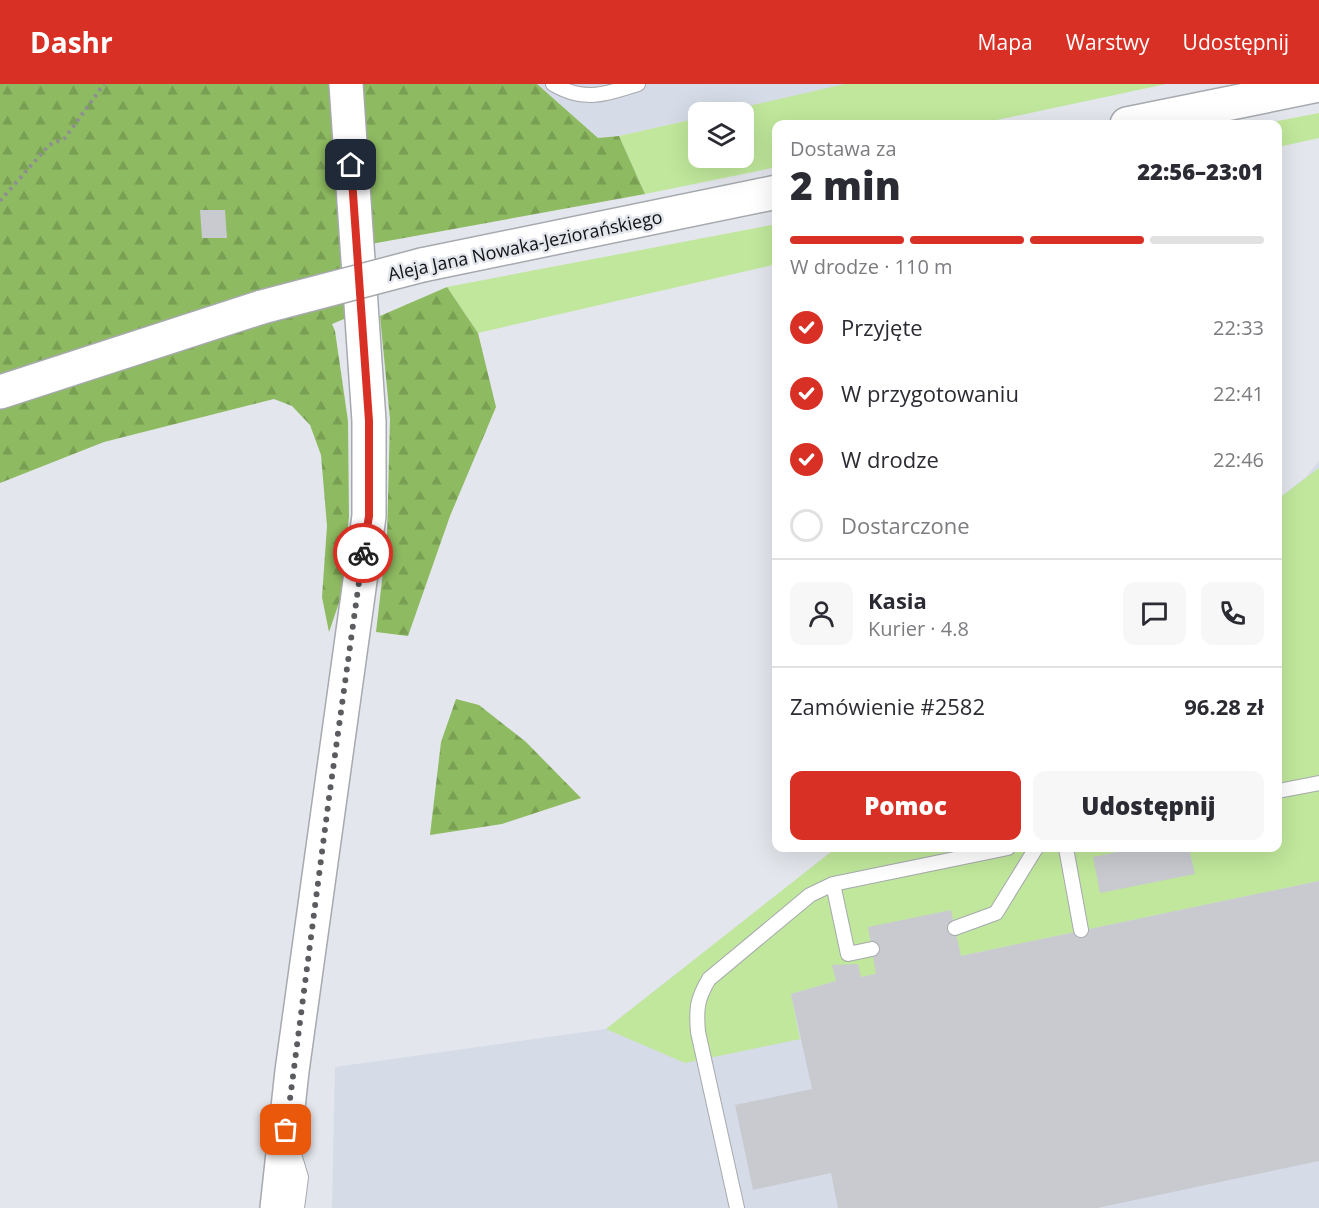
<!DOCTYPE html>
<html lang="pl">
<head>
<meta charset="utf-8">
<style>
  body { margin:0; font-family:"Open Sans",sans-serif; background:#f7f7f7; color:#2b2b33; height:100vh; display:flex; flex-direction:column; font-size:22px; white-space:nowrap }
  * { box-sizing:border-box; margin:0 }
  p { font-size:20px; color:#7c7c81 }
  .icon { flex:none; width:33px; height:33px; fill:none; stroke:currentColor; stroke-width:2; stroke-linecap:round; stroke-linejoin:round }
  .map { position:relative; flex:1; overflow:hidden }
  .sheet { position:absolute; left:772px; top:36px; width:510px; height:732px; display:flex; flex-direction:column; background:#fff; border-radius:12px; box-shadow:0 6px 24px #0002 }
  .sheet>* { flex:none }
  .tools { position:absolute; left:688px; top:18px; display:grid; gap:12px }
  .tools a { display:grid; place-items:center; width:66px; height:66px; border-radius:12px; background:#fff; box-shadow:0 6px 24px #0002; font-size:30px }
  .pin { position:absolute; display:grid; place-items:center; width:51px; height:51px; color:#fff; margin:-26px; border-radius:12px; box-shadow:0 3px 9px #0006 }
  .courier { position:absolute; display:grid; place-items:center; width:60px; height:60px; margin:-30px; border:4px solid #d93025; border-radius:50%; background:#fff; color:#222; box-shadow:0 2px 8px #0007 }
  .summary em { font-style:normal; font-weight:800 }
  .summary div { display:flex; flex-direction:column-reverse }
  .summary { display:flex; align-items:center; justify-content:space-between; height:102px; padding:0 18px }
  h1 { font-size:39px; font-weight:800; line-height:45px }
  .bar { display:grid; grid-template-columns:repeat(4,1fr); gap:9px 6px; align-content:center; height:72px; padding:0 18px }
  .bar i { height:8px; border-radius:4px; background:#e1e1e2 }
  .bar .active { background:#d93025 }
  .bar p { grid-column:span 4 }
  .line { display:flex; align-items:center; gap:15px; padding:0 18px; border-top:2px solid #e1e1e2 }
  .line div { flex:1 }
  .round { display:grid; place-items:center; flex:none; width:63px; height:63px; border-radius:12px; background:#f7f7f7 }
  ol { padding:0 18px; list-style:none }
  li { display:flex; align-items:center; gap:18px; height:66px }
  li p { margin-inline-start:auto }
  li .icon { padding:6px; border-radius:50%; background:#d93025; color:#fff; stroke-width:4 }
  li:last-child { color:#7c7c81 }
  li i { width:33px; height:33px; border:3px solid #e1e1e2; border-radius:50% }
  .cta { display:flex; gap:12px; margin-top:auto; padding:12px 18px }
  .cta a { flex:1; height:69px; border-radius:12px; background:#d93025; color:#fff; font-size:24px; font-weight:800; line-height:69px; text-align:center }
  .cta a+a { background:#f7f7f7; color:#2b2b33 }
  header { display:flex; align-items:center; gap:36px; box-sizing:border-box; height:84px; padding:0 30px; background:#d93025; color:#fff }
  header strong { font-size:28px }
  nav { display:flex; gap:33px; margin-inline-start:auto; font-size:21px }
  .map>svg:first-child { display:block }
  .built { fill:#d5dbe7 }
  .green { fill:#c0e79b }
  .forest { fill:url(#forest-firs) }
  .building { fill:#c8cad0 }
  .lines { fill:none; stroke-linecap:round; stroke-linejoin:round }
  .lane-casing { stroke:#a6a9ae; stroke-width:16 }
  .secondary-casing { stroke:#a6a9ae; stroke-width:36 }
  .primary-casing { stroke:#a6a9ae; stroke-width:36 }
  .path { stroke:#8d8f93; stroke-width:4; stroke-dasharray:3 4.5; stroke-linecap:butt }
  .lane { stroke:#fff; stroke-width:14 }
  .secondary { stroke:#fff; stroke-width:33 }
  .primary { stroke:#fff; stroke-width:33 }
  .primary-bridge-casing { stroke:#a6a9ae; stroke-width:36; stroke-linecap:butt }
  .primary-bridge { stroke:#fff; stroke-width:33 }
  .done { stroke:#5a5c60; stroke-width:6; stroke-dasharray:0 10.8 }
  .route { stroke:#d93025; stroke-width:8 }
  .labels { text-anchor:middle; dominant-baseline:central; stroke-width:5; stroke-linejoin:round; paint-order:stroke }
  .street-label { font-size:18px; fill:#111214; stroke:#e3e6ec }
</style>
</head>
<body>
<header>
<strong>Dashr</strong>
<nav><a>Mapa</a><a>Warstwy</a><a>Udostępnij</a></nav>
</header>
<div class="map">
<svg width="1319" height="1124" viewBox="0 0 1319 1124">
  <defs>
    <pattern id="forest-firs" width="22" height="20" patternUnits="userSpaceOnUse" patternTransform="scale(1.5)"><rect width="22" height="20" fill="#8eba61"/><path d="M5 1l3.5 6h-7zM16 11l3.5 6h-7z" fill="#799f53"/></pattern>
  </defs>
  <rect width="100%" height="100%" fill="#e3e6ec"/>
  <path class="built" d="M536,0H853L725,28H699V34L619,52L598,54Z
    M1319,377V1124H332L335,983L606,945L836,764H1278V415L1306,393Z"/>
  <path class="green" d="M845,0H1166L978,40H777V83L645,110L619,52L699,34V74H744V28H722Z
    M1319,29V54L1278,63V40H1262Z
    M777,140V180L478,249L447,203Z
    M1319,384V797L861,893L836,897L791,910L800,955L685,979L606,945L836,764H1278V415Z"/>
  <path class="forest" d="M0,0H346L349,233L332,240L335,247L348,337L349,432L342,510L329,548L322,513L327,442L321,371L310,341L292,322L274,315L104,358L0,399Z
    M361,0H537L598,54L619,52L645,110L371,160Z
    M447,203L478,249L496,323L450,432L408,552L376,548L387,453L390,335L380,232Z
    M456,615L479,621L526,658L581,714L502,740L430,751L441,658Z"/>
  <path class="building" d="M200,126H225L227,154H202Z
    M1137,764H1189L1195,790L1100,809L1093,773Z
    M1319,797V1077L1097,1124H838L831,1089L753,1106L735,1021L812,1005L791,910L836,897L832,881L858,880L861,893L876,890L868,843L951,826L961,872Z"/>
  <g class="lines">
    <defs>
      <path id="lane" d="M553,0C585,19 605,10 638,0
        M1278,707L1319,699
        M1066,764L1081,846
        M833,800L848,870L872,865
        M955,844L996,829L1036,764
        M293,1067L301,1093L297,1124
        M737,1124L698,948C696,925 697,915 709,895L810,811L833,800L1008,764"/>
      <path id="secondary" d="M277,1124L292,987L369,432V337L346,0"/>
      <path id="primary" d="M1127,40L1319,1
        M422,181L777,108
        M0,308L262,223"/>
    </defs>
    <use href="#lane" class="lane-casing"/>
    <use href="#secondary" class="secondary-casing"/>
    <use href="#primary" class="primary-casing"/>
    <path class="path" d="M0,117L49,61L65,54L104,0"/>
    <use href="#lane" class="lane"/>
    <use href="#secondary" class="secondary"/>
    <use href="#primary" class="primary"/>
    <defs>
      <path id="primary-bridge" d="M262,223L422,181"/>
    </defs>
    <use href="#primary-bridge" class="primary-bridge-casing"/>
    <use href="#primary-bridge" class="primary-bridge"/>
  </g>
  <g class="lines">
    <path class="done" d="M286,1046L329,714L363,469"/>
    <path class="route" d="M351,81L369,337V432L363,469"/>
  </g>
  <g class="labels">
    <g class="street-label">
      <text transform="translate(525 161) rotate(-12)">Aleja Jana Nowaka-Jeziorańskiego</text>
    </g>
  </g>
</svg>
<div class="tools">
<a><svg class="icon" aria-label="layers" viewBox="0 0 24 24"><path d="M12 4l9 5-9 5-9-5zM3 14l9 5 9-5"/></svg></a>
</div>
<div class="pin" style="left:286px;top:1046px;background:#ea580c"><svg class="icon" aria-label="bag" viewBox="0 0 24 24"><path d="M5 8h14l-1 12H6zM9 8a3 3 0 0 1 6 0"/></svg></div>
<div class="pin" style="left:351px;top:81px;background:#1f2937"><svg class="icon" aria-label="home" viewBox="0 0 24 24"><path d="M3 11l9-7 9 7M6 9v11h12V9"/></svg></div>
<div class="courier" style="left:363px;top:469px"><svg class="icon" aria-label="bike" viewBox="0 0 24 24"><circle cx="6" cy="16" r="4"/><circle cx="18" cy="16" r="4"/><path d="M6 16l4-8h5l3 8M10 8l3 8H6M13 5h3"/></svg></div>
<section class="sheet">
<div class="summary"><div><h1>2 min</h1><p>Dostawa za</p></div><em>22:56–23:01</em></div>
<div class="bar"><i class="active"></i><i class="active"></i><i class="active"></i><i></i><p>W drodze · 110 m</p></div>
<ol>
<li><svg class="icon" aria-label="check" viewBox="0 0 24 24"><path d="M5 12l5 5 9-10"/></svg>Przyjęte<p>22:33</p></li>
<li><svg class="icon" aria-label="check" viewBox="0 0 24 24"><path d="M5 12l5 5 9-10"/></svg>W przygotowaniu<p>22:41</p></li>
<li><svg class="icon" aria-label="check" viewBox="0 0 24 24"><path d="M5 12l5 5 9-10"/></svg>W drodze<p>22:46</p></li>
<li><i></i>Dostarczone</li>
</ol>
<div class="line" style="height:108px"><a class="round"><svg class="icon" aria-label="person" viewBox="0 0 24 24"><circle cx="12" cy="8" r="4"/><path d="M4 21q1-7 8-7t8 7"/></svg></a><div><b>Kasia</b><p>Kurier · 4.8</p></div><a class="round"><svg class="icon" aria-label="chat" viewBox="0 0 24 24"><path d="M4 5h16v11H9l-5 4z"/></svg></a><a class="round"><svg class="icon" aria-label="phone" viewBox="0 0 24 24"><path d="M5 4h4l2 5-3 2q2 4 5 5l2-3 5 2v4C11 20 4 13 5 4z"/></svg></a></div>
<div class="line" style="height:78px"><div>Zamówienie #2582</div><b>96.28 zł</b></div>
<div class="cta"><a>Pomoc</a><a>Udostępnij</a></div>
</section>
</div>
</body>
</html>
